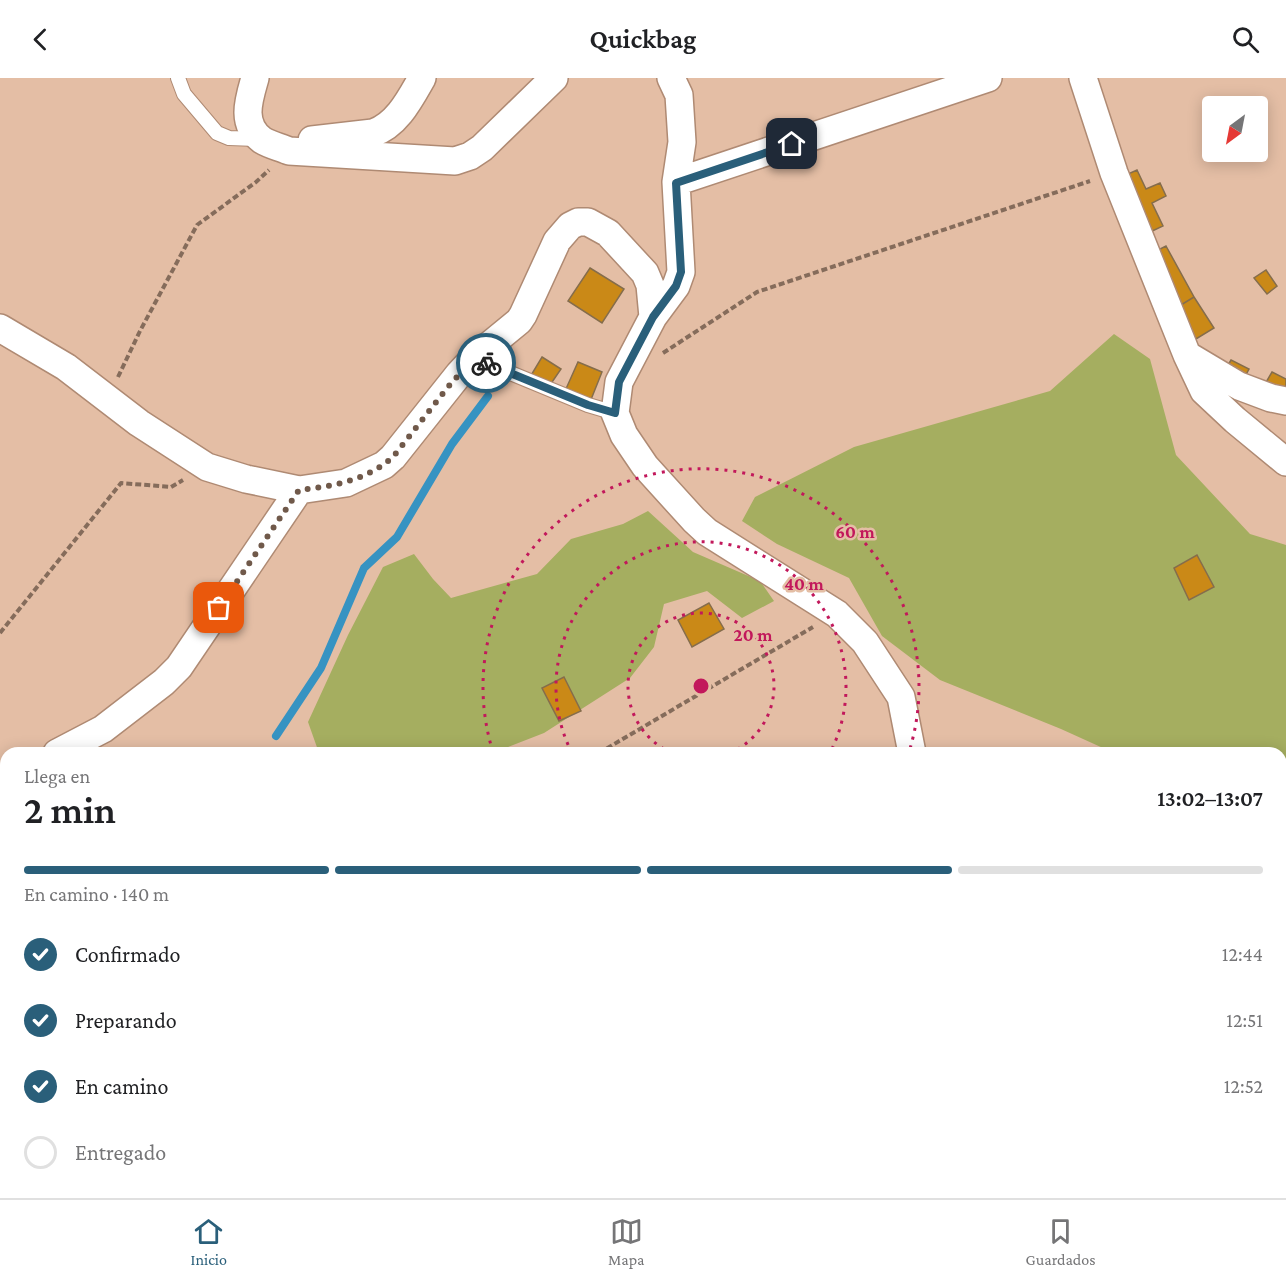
<!DOCTYPE html>
<html lang="es">
<head>
<meta charset="utf-8">
<style>
  body { margin:0; font-family:"Crimson Pro",serif; background:#f2f2f2; color:#202124; height:100vh; display:flex; flex-direction:column; font-size:22px; white-space:nowrap }
  * { box-sizing:border-box; margin:0 }
  p { font-size:20px; color:#757577 }
  .icon { flex:none; width:33px; height:33px; fill:none; stroke:currentColor; stroke-width:2; stroke-linecap:round; stroke-linejoin:round }
  .map { position:relative; flex:1; overflow:hidden }
  .details { position:absolute; left:0px; top:669px; width:1287px; height:452px; display:flex; flex-direction:column; background:#fff; border-radius:18px 18px 0 0; box-shadow:0 3px 15px #0003 }
  .details>* { flex:none }
  .needle { width:39px; rotate:212deg }
  .tools { position:absolute; left:1202px; top:18px; display:grid; gap:12px }
  .tools a { display:grid; place-items:center; width:66px; height:66px; border-radius:6px; background:#fff; box-shadow:0 3px 15px #0003; font-size:30px }
  .pin { position:absolute; display:grid; place-items:center; width:51px; height:51px; color:#fff; margin:-26px; border-radius:12px; box-shadow:0 3px 9px #0006 }
  .courier { position:absolute; display:grid; place-items:center; width:60px; height:60px; margin:-30px; border:4px solid #2a5f7a; border-radius:50%; background:#fff; color:#222; box-shadow:0 2px 8px #0007 }
  .overview em { font-style:normal; font-weight:600 }
  .overview div { display:flex; flex-direction:column-reverse }
  .overview { display:flex; align-items:center; justify-content:space-between; height:102px; padding:0 24px }
  h1 { font-size:39px; font-weight:600; line-height:45px }
  .bar { display:grid; grid-template-columns:repeat(4,1fr); gap:9px 6px; align-content:center; height:72px; padding:0 24px }
  .bar i { height:8px; border-radius:4px; background:#e0e0e0 }
  .bar .current { background:#2a5f7a }
  .bar p { grid-column:span 4 }
  ol { padding:0 24px; list-style:none }
  li { display:flex; align-items:center; gap:18px; height:66px }
  li p { margin-inline-start:auto }
  li .icon { padding:6px; border-radius:50%; background:#2a5f7a; color:#fff; stroke-width:4 }
  li:last-child { color:#757577 }
  li i { width:33px; height:33px; border:3px solid #e0e0e0; border-radius:50% }
  header { display:flex; justify-content:space-between; align-items:center; height:78px; padding:0 24px; background:#fff; font-size:27px; font-weight:600 }
  .dock { display:flex; justify-content:space-around; align-items:center; height:84px; border-top:2px solid #e0e0e0; background:#fff; font-size:16px; color:#757577 }
  .dock a { display:grid; justify-items:center; gap:3px }
  .dock .current { color:#2a5f7a }
  .map>svg:first-child { display:block }
  .green { fill:#a5ae60 }
  .lines { fill:none; stroke-linecap:round; stroke-linejoin:round }
  .stream { stroke:#3693c2; stroke-width:8 }
  .building { fill:#ca8917; stroke:#856d4c; stroke-width:1.5 }
  .lane-casing { stroke:#af8a73; stroke-width:16 }
  .street-casing { stroke:#af8a73; stroke-width:30 }
  .highway-casing { stroke:#af8a73; stroke-width:36 }
  .path { stroke:#856c5b; stroke-width:4; stroke-dasharray:6 3; stroke-linecap:butt }
  .lane { stroke:#fff; stroke-width:14 }
  .street { stroke:#fff; stroke-width:27 }
  .highway { stroke:#fff; stroke-width:33 }
  .done { stroke:#70594a; stroke-width:6; stroke-dasharray:0 10.8 }
  .route { stroke:#2a5f7a; stroke-width:8 }
  .ring { fill:none; stroke:#c2185b; stroke-width:3; stroke-dasharray:3 6 }
  .centre { fill:#c2185b; stroke:#e4bea5; stroke-width:3 }
  .ring-label { font-size:18px; text-anchor:middle; font-weight:bold; fill:#c2185b; stroke:#e4bea5; stroke-width:5; stroke-linejoin:round; paint-order:stroke }
</style>
</head>
<body>
<header><svg class="icon" aria-label="back" viewBox="0 0 24 24"><path d="M15 5l-7 7 7 7"/></svg>Quickbag<svg class="icon" aria-label="search" viewBox="0 0 24 24"><circle cx="10" cy="10" r="6"/><path d="M15 15l6 6"/></svg></header>
<div class="map">
<svg width="1286" height="1120" viewBox="0 0 1286 1120">
  <rect width="100%" height="100%" fill="#e4bea5"/>
  <path class="green" d="M1114,256L1150,281L1176,377L1250,456L1286,467V714L1281,713V675H1114L1061,651L940,602L882,558L849,500L777,466L742,443L755,419L854,369L1050,313Z
    M648,433L693,474L760,503L774,523L742,540L707,513L664,526L654,569L630,600L544,655L493,675H319L308,644L348,557L383,489L414,476L433,501L451,520L537,496L571,461L623,446Z
    M1286,1008V1120H1243L1246,1115L1281,1114V1027Z"/>
  <g class="lines">
    <path class="stream" d="M276,658L321,590L364,490L397,459L452,366L488,318"/>
  </g>
  <path class="building" d="M1216,22L1221,28H1212V40L1205,30Z
    M1137,92L1146,111L1160,105L1166,118L1152,125L1163,148L1146,156L1119,100Z
    M1166,168L1194,219L1176,230L1150,176Z
    M590,190L624,211L602,245L568,223Z
    M1266,192L1277,208L1267,216L1254,200Z
    M1194,219L1214,250L1196,261L1176,230Z
    M542,279L561,291L548,310L530,299Z
    M1231,282L1249,291L1242,304L1224,294Z
    M578,284L602,294L590,324L565,313Z
    M1272,294L1286,301V307L1282,315L1265,306Z
    M1197,477L1214,509L1189,522L1174,490Z
    M709,525L724,551L692,569L678,542Z
    M564,599L581,633L559,643L542,610Z
    M268,1114H294L297,1120H258Z
    M615,1114H650L653,1120H618Z
    M793,1114H815L806,1120H795Z
    M925,1114H952L943,1120H928Z
    M1094,1114H1112L1116,1120H1092L1096,1117Z"/>
  <g class="lines">
    <defs>
      <path id="lane" d="M178,0L184,16L217,55L229,60L259,61
        M474,280L588,327L615,335"/>
      <path id="street" d="M255,0C249,21 240,46 262,62C270,67 280,69 289,73L455,83L470,78L482,70L554,0
        M671,0L679,17L682,64L676,104L681,194L676,208L653,239L619,304L615,335L624,357L645,388L694,442L707,454L837,536L865,564L901,619L912,675
        M1083,0L1114,95L1187,277L1204,313L1235,342L1286,384
        M312,62L373,55C397,47 410,21 422,0
        M676,104L988,0
        M0,250L66,289L139,345L207,389L246,401L299,412L346,405L384,387L393,379L459,296L474,280L519,243L523,237L557,163L570,148L578,144H588L608,155L645,195L650,207L653,239
        M1187,277L1239,308L1271,320L1286,323
        M57,675L103,651L164,604L179,589L299,412
        M0,704L6,701
        M0,757L6,767
        M0,911L6,912
        M168,1114L170,1120
        M471,1114L473,1120
        M1020,1114L1021,1120
        M554,1120L563,1114"/>
      <path id="highway" d="M0,856L6,867
        M118,1114L120,1120"/>
    </defs>
    <use href="#lane" class="lane-casing"/>
    <use href="#street" class="street-casing"/>
    <use href="#highway" class="highway-casing"/>
    <path class="path" d="M663,275L757,214L1090,103
      M118,299L140,253L197,147L256,104L269,92
      M0,555L121,405L171,409L183,402
      M599,675L813,549
      M766,1114L768,1120"/>
    <use href="#lane" class="lane"/>
    <use href="#street" class="street"/>
    <use href="#highway" class="highway"/>
  </g>
  <g class="lines">
    <path class="done" d="M219,530L299,412C333,408 366,403 393,379L448,309L474,280L486,285"/>
    <path class="route" d="M486,285L588,327L615,335L619,304L653,239L676,208L681,194L676,105L792,66"/>
  </g>
  <g class="ring">
    <path d="M672 675A73 73 0 1 1 730 675"/>
    <path d="M572 675A145 145 0 1 1 830 675"/>
    <path d="M493 674A218 218 0 1 1 909 674"/>
  </g>
  <circle cx="701" cy="608" r="9" class="centre"/>
  <g class="ring-label">
    <text x="855" y="460">60 m</text>
    <text x="804" y="512">40 m</text>
    <text x="753" y="563">20 m</text>
  </g>
</svg>
<div class="tools">
<a><svg class="needle" viewBox="-14 -14 28 28"><path d="M0-13l5 13h-10z" fill="#e53935"/><path d="M0 13l5-13h-10z" fill="#757577"/></svg></a>
</div>
<div class="pin" style="left:219px;top:530px;background:#ea580c"><svg class="icon" aria-label="bag" viewBox="0 0 24 24"><path d="M5 8h14l-1 12H6zM9 8a3 3 0 0 1 6 0"/></svg></div>
<div class="pin" style="left:792px;top:66px;background:#1f2937"><svg class="icon" aria-label="home" viewBox="0 0 24 24"><path d="M3 11l9-7 9 7M6 9v11h12V9"/></svg></div>
<div class="courier" style="left:486px;top:285px"><svg class="icon" aria-label="bike" viewBox="0 0 24 24"><circle cx="6" cy="16" r="4"/><circle cx="18" cy="16" r="4"/><path d="M6 16l4-8h5l3 8M10 8l3 8H6M13 5h3"/></svg></div>
<section class="details">
<div class="overview"><div><h1>2 min</h1><p>Llega en</p></div><em>13:02–13:07</em></div>
<div class="bar"><i class="current"></i><i class="current"></i><i class="current"></i><i></i><p>En camino · 140 m</p></div>
<ol>
<li><svg class="icon" aria-label="check" viewBox="0 0 24 24"><path d="M5 12l5 5 9-10"/></svg>Confirmado<p>12:44</p></li>
<li><svg class="icon" aria-label="check" viewBox="0 0 24 24"><path d="M5 12l5 5 9-10"/></svg>Preparando<p>12:51</p></li>
<li><svg class="icon" aria-label="check" viewBox="0 0 24 24"><path d="M5 12l5 5 9-10"/></svg>En camino<p>12:52</p></li>
<li><i></i>Entregado</li>
</ol>
</section>
</div>
<nav class="dock">
<a class="current"><svg class="icon" aria-label="home" viewBox="0 0 24 24"><path d="M3 11l9-7 9 7M6 9v11h12V9"/></svg>Inicio</a>
<a><svg class="icon" aria-label="map" viewBox="0 0 24 24"><path d="M3 6l6-2 6 2 6-2v14l-6 2-6-2-6 2zM9 4v14M15 6v14"/></svg>Mapa</a>
<a><svg class="icon" aria-label="saved" viewBox="0 0 24 24"><path d="M7 4h10v16l-5-4-5 4z"/></svg>Guardados</a>
</nav>
</body>
</html>
